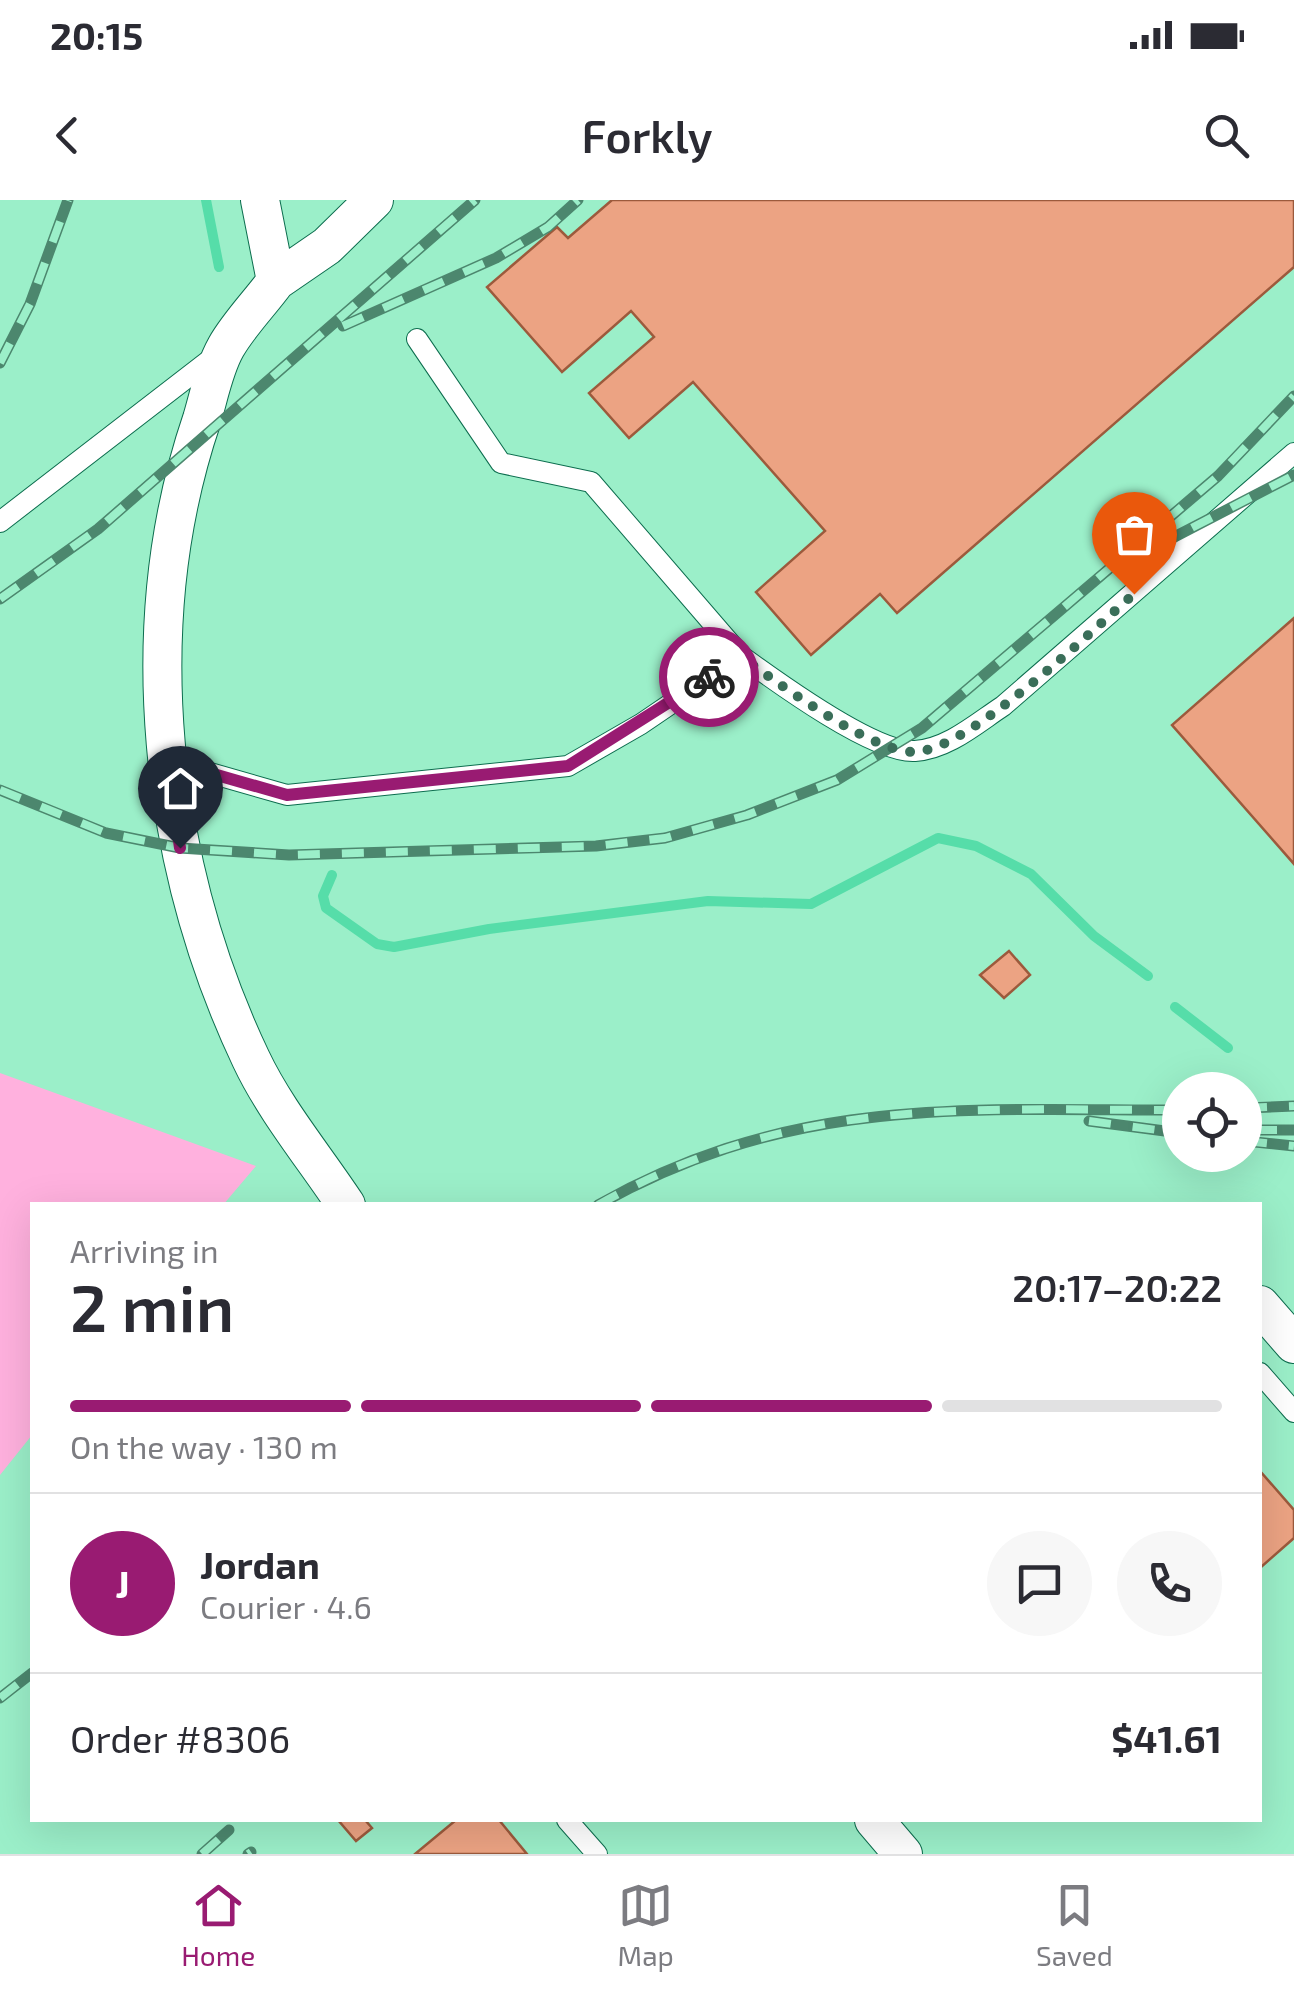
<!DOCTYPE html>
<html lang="en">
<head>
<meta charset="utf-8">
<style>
  body { margin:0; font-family:"Exo 2",sans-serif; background:#f7f7f7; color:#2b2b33; height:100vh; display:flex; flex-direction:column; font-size:38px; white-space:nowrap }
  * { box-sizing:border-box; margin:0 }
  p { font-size:32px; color:#7c7c81 }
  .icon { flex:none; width:55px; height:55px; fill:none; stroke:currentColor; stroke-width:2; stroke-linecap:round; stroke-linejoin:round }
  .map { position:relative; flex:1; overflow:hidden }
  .panel { position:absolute; left:30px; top:1002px; width:1232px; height:620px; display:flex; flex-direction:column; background:#fff; border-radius:0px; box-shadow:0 10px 40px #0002 }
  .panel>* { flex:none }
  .tools { position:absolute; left:1162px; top:872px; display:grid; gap:20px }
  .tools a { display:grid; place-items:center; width:100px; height:100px; border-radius:50%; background:#fff; box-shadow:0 10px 40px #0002; font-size:50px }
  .pin { position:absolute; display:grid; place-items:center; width:85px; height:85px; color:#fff; margin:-102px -42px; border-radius:50% 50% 50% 0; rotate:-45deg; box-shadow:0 0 10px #0007 }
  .pin .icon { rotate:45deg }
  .courier { position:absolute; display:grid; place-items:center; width:100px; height:100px; margin:-50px; border:8px solid #991b72; border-radius:50%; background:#fff; color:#222; box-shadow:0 2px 12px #0007 }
  .head em { font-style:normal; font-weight:600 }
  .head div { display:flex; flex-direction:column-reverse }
  .head { display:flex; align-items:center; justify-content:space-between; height:170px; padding:0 40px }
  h1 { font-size:65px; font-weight:600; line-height:75px }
  .bar { display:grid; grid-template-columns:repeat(4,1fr); gap:15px 10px; align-content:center; height:120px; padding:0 40px }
  .bar i { height:12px; border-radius:8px; background:#e1e1e2 }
  .bar .selected { background:#991b72 }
  .bar p { grid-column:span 4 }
  .line { display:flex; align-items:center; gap:25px; padding:0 40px; border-top:2px solid #e1e1e2 }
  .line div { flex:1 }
  .round { display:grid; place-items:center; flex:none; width:105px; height:105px; border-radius:52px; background:#f7f7f7 }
  .status { display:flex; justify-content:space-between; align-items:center; height:70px; padding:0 50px; background:#fff; direction:ltr }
  .status svg { height:28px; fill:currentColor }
  header { display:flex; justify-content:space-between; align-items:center; height:130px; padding:0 40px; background:#fff; font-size:45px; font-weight:600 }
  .dock { display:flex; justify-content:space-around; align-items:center; height:140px; border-top:2px solid #e1e1e2; background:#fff; font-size:28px; color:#7c7c81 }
  .dock a { display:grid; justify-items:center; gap:5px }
  .dock .selected { color:#991b72 }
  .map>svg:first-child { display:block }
  .green { fill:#ffb1de }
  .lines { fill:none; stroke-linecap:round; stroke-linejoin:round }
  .stream { stroke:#56dda9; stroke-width:10 }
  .building { fill:#eca383; stroke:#9c5a3c; stroke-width:2.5 }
  .lane-casing { stroke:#0c6d4e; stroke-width:22 }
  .street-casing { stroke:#0c6d4e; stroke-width:40 }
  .lane { stroke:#fff; stroke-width:20 }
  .street { stroke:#fff; stroke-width:38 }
  .rail-casing { stroke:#4c876e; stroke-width:11 }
  .rail { stroke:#9befc9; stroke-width:8; stroke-dasharray:22; stroke-linecap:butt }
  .done { stroke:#3a6e59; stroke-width:10; stroke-dasharray:0 18 }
  .route { stroke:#991b72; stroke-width:12 }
</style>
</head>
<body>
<div class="status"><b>20:15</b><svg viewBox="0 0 49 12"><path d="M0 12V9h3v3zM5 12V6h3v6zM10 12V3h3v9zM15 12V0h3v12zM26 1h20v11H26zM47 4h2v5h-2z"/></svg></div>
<header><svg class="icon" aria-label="back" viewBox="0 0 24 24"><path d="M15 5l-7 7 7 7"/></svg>Forkly<svg class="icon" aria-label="search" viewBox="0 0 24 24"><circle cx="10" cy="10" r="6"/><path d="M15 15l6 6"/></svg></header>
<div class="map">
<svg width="1294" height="1654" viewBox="0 0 1294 1654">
  <rect width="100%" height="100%" fill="#9befc9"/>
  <path class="green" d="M0,873L256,966L223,1005H32V1235L0,1275Z"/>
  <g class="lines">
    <path class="stream" d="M206,0L219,67
      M332,675L323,696L326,708L377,744L394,747L489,729L708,701L811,704L938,638L976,646L1031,674L1094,736L1148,776
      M1175,807L1228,848"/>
  </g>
  <path class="building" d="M612,0H1294V67L897,413L880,394L811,455L756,392L825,331L693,182L629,238L589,193L654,137L631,111L562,172L487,87L557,27L568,38Z
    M1294,418V664L1172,525Z
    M1009,751L1030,775L1004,798L980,775Z
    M1260,1271L1294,1310V1338L1260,1368Z
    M338,1620H365L372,1628L356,1641Z
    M456,1620H499L527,1654H415Z"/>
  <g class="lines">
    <defs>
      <path id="lane" d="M0,322L215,156
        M741,456C774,480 875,554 915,551C948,549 977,523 1003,506L1294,253
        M168,561L287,595L568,566L641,524L741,456L591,282L501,263L417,139
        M1260,1173L1294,1212
        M567,1620L597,1654"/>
      <path id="street" d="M260,0L276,81C260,103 239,124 226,147C214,168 209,196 202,219C132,425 159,665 251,859C275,910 315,958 346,1005
        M276,81L327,46L374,0
        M1260,1105L1294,1144
        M874,1620L903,1654"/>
    </defs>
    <use href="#lane" class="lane-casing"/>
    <use href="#street" class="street-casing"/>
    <use href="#lane" class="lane"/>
    <use href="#street" class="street"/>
    <defs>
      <path id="rail" d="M343,126L496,58L548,27L578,0
        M0,163L30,104L68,0
        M1153,348L1294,275
        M0,399L98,329L475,0
        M0,590L106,633L180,648L289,655L596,646L665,638L747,615L837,580L922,528L1218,276L1294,196
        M1245,908L1294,906
        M1089,921L1180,933
        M1255,930H1294
        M1245,941L1294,946
        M598,1005C794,895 964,910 1180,910
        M0,1498L32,1473
        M202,1654L229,1630
        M248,1654L251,1652"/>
    </defs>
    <use href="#rail" class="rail-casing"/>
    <use href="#rail" class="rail"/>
  </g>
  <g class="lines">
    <path class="done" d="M709,477L740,456C777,482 869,551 913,552C966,553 1092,430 1134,394"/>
    <path class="route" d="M180,648L168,561L287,595L568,566L709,477"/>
  </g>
</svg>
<div class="tools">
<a><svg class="icon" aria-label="locate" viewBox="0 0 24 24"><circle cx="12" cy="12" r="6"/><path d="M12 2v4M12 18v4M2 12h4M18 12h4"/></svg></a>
</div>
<div class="pin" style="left:1134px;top:394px;background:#ea580c"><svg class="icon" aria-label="bag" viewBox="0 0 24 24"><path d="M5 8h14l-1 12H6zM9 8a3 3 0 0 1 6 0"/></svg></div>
<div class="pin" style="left:180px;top:648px;background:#1f2937"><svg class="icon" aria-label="home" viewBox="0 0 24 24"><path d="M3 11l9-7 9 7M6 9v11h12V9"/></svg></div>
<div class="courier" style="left:709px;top:477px"><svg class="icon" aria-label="bike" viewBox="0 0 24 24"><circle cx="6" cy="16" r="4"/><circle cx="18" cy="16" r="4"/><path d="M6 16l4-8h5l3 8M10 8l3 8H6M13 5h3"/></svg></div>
<section class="panel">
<div class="head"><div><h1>2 min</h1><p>Arriving in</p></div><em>20:17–20:22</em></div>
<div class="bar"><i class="selected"></i><i class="selected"></i><i class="selected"></i><i></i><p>On the way · 130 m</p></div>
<div class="line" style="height:180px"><b class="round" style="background:#991b72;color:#fff">J</b><div><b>Jordan</b><p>Courier · 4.6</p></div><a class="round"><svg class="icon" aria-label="chat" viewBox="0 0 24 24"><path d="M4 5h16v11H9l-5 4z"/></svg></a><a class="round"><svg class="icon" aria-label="phone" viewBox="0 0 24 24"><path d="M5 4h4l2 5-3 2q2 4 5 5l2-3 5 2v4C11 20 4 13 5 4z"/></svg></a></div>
<div class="line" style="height:130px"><div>Order #8306</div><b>$41.61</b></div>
</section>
</div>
<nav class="dock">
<a class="selected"><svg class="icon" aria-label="home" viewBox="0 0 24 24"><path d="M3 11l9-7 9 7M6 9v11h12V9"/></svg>Home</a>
<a><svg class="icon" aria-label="map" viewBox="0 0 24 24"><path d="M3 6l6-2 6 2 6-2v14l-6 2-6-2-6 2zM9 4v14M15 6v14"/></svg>Map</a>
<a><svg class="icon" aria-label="saved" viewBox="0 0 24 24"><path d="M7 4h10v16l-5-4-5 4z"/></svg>Saved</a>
</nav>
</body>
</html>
